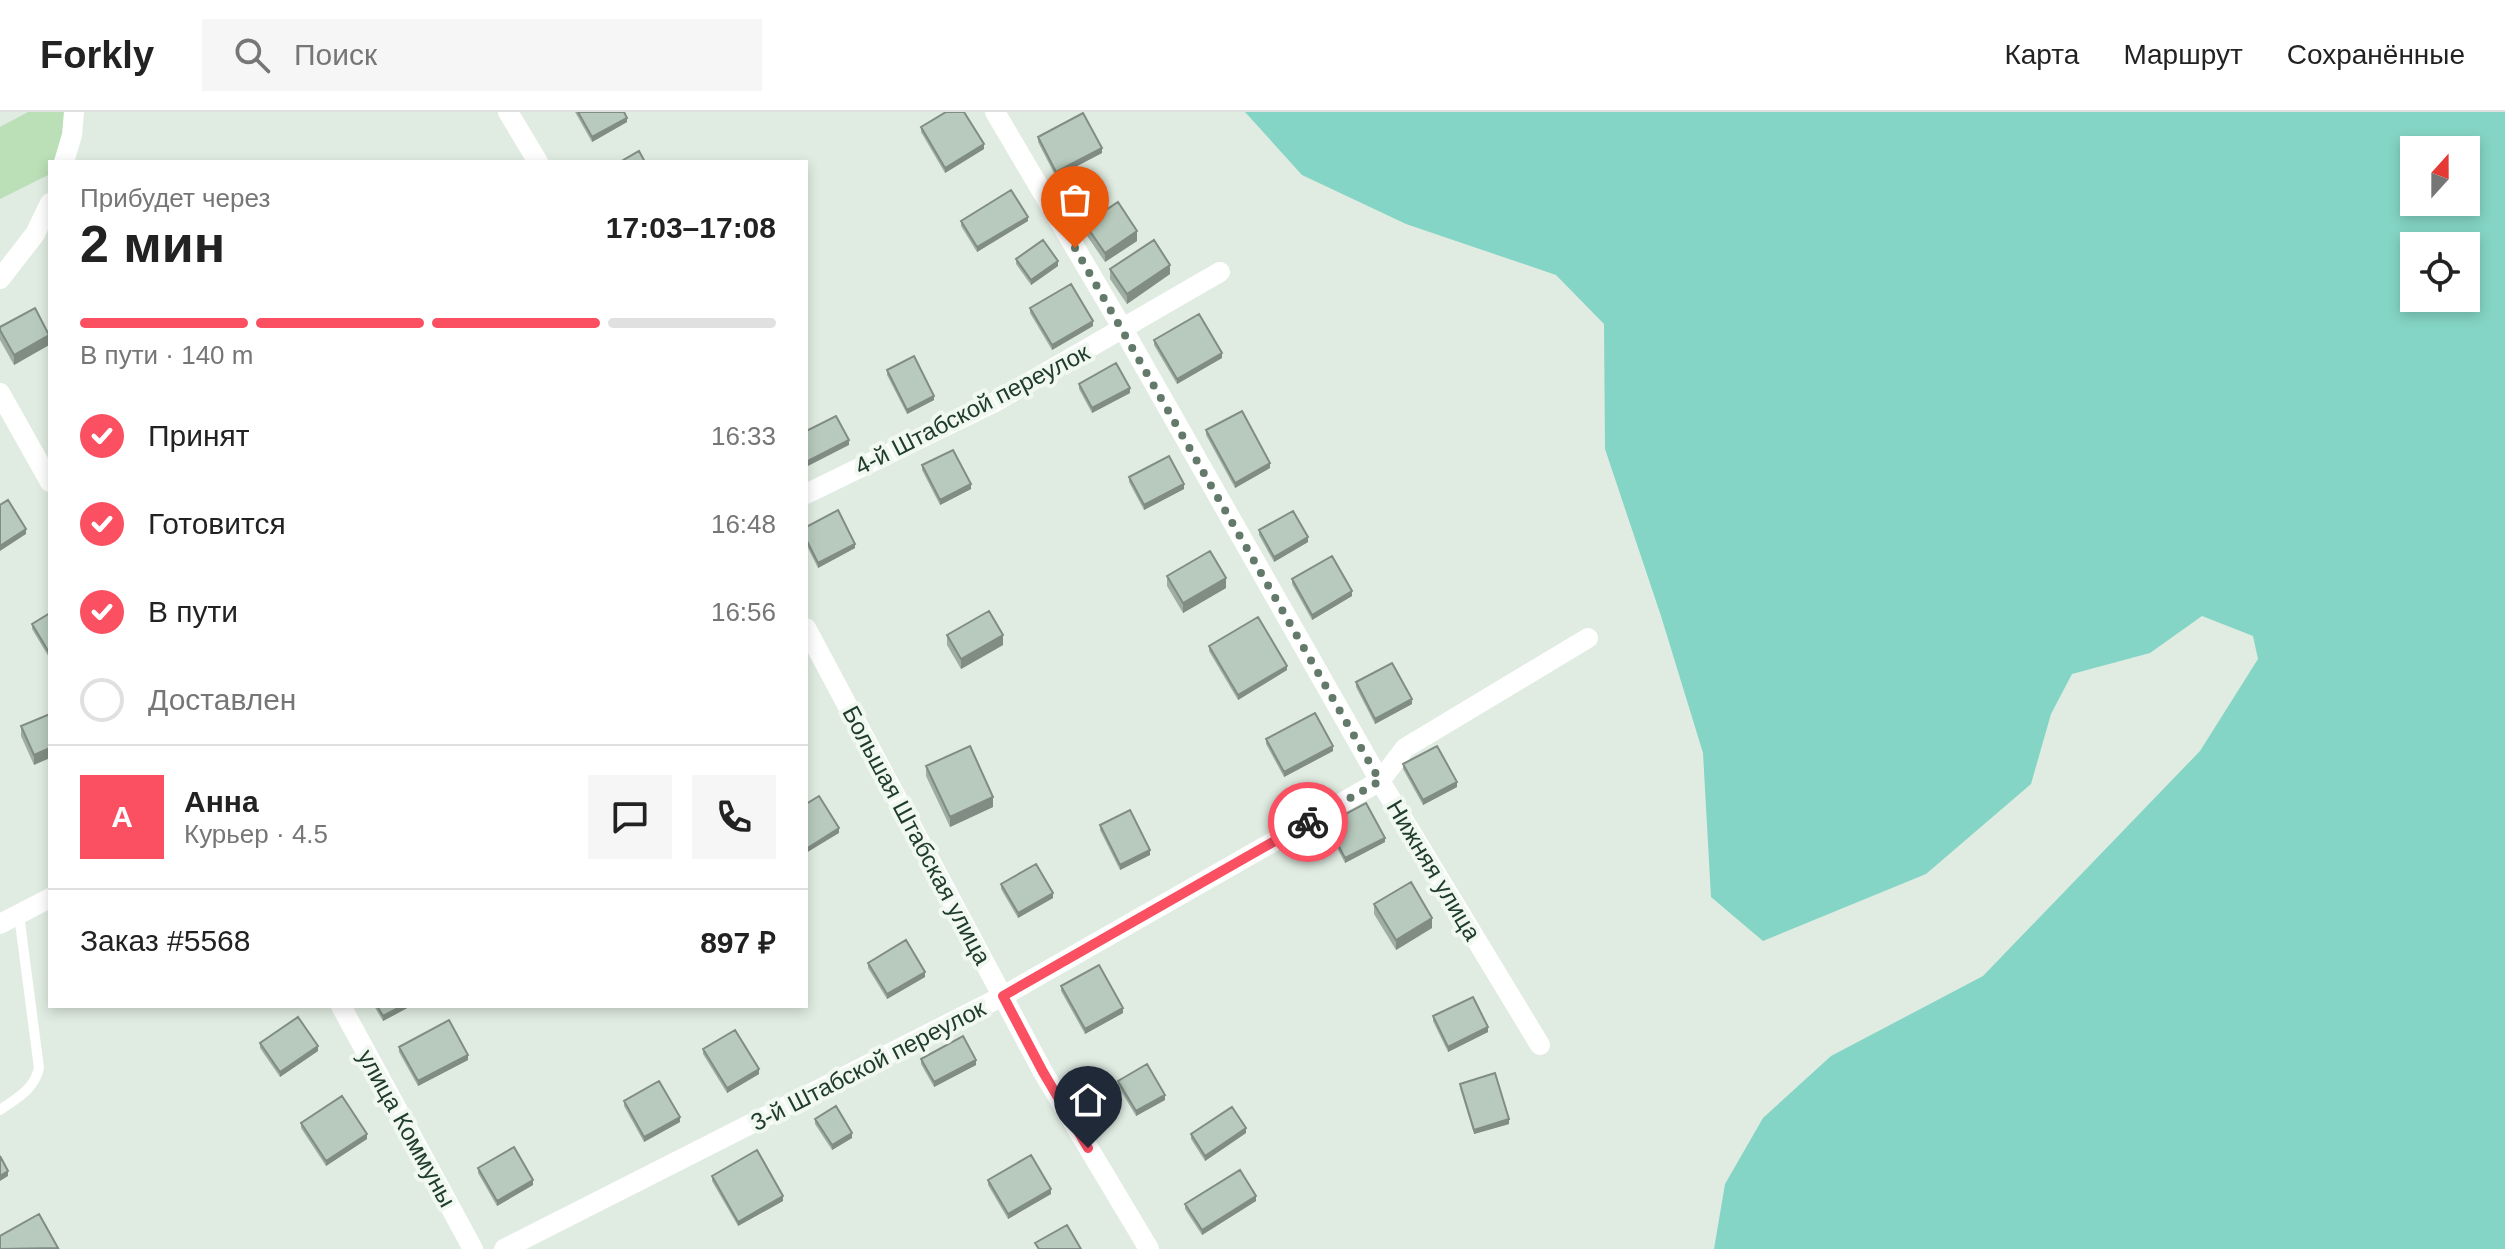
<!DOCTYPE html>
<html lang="ru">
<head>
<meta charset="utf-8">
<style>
  body { margin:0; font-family:Helvetica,sans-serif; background:#f6f6f6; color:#222; height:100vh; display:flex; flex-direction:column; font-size:30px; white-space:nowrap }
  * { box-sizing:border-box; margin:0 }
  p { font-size:26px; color:#767676 }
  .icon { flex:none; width:44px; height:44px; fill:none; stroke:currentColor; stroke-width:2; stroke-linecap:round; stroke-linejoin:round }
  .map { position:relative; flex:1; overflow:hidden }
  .panel { position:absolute; left:48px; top:48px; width:760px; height:848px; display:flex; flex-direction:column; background:#fff; border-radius:0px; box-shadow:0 4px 12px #0003 }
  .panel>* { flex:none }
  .needle { width:52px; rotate:21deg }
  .tools { position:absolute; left:2400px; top:24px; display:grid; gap:16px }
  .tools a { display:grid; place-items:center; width:80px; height:80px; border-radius:0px; background:#fff; box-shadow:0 4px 12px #0003; font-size:40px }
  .pin { position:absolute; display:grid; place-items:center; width:68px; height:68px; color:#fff; margin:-82px -34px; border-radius:50% 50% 50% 0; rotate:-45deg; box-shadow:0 0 8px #0007 }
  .pin .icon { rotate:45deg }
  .courier { position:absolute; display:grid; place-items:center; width:80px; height:80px; margin:-40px; border:6px solid #fb4f62; border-radius:50%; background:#fff; color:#222; box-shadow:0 2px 10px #0007 }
  .overview em { font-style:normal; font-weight:700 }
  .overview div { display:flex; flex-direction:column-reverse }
  .overview { display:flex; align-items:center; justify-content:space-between; height:136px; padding:0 32px }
  h1 { font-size:52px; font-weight:700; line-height:60px }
  .bar { display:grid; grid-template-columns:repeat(4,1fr); gap:12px 8px; align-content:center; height:96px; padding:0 32px }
  .bar i { height:10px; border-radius:6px; background:#e0e0e0 }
  .bar .on { background:#fb4f62 }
  .bar p { grid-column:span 4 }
  .line { display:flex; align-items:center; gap:20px; padding:0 32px; border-top:2px solid #e0e0e0 }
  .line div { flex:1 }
  .round { display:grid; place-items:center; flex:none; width:84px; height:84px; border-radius:0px; background:#f6f6f6 }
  ol { padding:0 32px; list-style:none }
  li { display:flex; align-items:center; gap:24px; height:88px }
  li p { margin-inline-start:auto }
  li .icon { padding:8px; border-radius:50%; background:#fb4f62; color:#fff; stroke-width:4 }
  li:last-child { color:#767676 }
  li i { width:44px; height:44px; border:4px solid #e0e0e0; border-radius:50% }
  header { display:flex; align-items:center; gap:48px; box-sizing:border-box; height:112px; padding:0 40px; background:#fff; border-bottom:2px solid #e0e0e0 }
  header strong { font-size:38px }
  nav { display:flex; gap:44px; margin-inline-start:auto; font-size:28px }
  .search { width:560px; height:72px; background:#f6f6f6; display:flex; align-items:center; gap:20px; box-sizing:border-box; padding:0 28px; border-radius:0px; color:#767676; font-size:30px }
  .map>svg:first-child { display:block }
  .green { fill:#bbdfb7 }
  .water { fill:#84d5c5; fill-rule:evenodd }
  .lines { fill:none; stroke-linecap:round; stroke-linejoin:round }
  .lane { stroke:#fff; stroke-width:10 }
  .street { stroke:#fff; stroke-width:20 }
  .wall { fill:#9eaea3 }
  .shaded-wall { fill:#818d84 }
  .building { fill:#b8cabd; stroke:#818d84; stroke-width:2 }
  .done { stroke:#637a6b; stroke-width:8; stroke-dasharray:0 14.4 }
  .route { stroke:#fb4f62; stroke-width:10 }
  .labels { text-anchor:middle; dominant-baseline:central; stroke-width:8; stroke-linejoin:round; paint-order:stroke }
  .street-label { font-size:24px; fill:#203d2b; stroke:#f1f8f2 }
</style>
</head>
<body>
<header>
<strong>Forkly</strong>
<div class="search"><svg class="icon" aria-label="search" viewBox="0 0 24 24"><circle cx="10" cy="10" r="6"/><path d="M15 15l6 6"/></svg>Поиск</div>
<nav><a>Карта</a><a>Маршрут</a><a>Сохранённые</a></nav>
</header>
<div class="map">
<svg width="2505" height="1137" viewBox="0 0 2505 1137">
  <rect width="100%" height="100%" fill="#e0ece2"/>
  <path class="green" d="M28,0H70L59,50H50V62L0,87V15Z"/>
  <path class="water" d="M1245,0H2505V1137H1714L1725,1072L1763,1006L1831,944L1983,864L2200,639L2258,547L2253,524L2202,504L2150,541L2072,562L2051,602L2031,672L1926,762L1763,829L1711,785L1703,641L1661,504L1605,337L1604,212L1556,163L1406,112L1302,63ZM2414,38H2466V90H2414ZM2414,134H2466V186H2414Z"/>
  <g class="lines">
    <path class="lane" d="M0,998C17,986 34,978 39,956L19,803"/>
    <path class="street" d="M508,0L538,50
      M995,0L1123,217L1380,669L1540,933
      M64,50L72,23L74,0
      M0,167L35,122L50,91
      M0,281L50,370
      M806,382L995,290L1220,160
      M806,516L1043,960L1149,1137
      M0,812L50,786
      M341,894L473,1137
      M504,1137L1003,884L1380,669L1405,636L1588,526"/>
  </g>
  <path class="wall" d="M575,0H624L627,10L592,30Z
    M921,15L984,37L945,61L921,20Z
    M1038,25L1102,41L1056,65L1038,30Z
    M961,109H1028L977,140L961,114Z
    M1085,112L1137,129L1105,150L1085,121Z
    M1016,147L1058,154L1031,173L1016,152Z
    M1110,157L1170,162L1127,192L1110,167Z
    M1030,196L1093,214L1052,238L1030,201Z
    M0,215L49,233L14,253L0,228Z
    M1154,228L1222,246L1177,272L1154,233Z
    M887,258L934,288L907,302L887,263Z
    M1079,272L1130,281L1092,301L1079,277Z
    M1206,318L1270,356L1235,376L1206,323Z
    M922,353L971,377L940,393L922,358Z
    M1129,365L1184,377L1144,398L1129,370Z
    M806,415L855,436L818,456L806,432Z
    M1259,418L1308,430L1274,450L1259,423Z
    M1167,464L1226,476L1183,501L1167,474Z
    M1292,467L1352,484L1312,508L1292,472Z
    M50,501V547L32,517V512Z
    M947,523L1003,533L961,557L947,533Z
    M1209,534L1287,558L1238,588L1209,539Z
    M1356,570L1412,592L1375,612L1356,575Z
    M50,602L34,653L21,624V614Z
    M1266,627L1333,639L1284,665L1266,632Z
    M1403,652L1457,675L1423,693L1403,657Z
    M926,654L993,695L950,715L926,664Z
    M1327,712L1385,730L1345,751L1327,717Z
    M1100,713L1150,743L1120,758L1100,718Z
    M1001,772L1053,786L1018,806L1001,777Z
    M1374,792L1432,816L1396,838L1374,802Z
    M868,851L925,865L887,887L868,856Z
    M1061,874L1123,901L1085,922L1061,879Z
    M374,894H411L383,909Z
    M1433,904L1488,920L1448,940L1433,909Z
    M260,931L318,939L280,965L260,936Z
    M399,935L468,948L418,974L399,940Z
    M703,937L759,962L727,981L703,942Z
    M921,947L976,953L934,975L921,952Z
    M1118,969L1165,988L1136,1004L1118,974Z
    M1460,972L1509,1012L1474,1022L1460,976Z
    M624,989L680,1010L644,1030L624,994Z
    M815,1007L852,1026L832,1038L815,1012Z
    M301,1011L367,1027L326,1054L301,1016Z
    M1246,1021L1205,1049L1191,1027V1022Z
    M478,1056L533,1073L497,1094L478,1061Z
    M712,1064L783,1089L738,1114L712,1069Z
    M988,1068L1051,1082L1008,1107L988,1073Z
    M1256,1089L1202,1123L1185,1097V1092Z"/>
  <path class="shaded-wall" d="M627,6V10L592,30V25Z
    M984,32V37L945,61V56Z
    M1102,36V41L1056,65V60Z
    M1028,105V109L977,140V135Z
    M1137,119V129L1105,150V141Z
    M1058,149V154L1031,173V168Z
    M1170,153V162L1127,192V182Z
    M1093,209V214L1052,238V233Z
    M49,223V233L14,253V243Z
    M1222,241V246L1177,272V267Z
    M1130,276V281L1092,301V296Z
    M934,284V288L907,302V298Z
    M849,328V333L806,355V350Z
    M1270,351V356L1235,376V371Z
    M971,372V377L940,393V388Z
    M1184,372V377L1144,398V393Z
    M26,417V422L0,439V434Z
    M1308,425V430L1274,450V445Z
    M855,432V436L818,456V451Z
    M1226,466V476L1183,501V491Z
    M1352,479V484L1312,508V503Z
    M1003,523V533L961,557V547Z
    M1287,554V558L1238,588V583Z
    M1412,587V592L1375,612V607Z
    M1333,634V639L1284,665V660Z
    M50,636V646L34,653V643Z
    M1457,670V675L1423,693V688Z
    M993,685V695L950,715V705Z
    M839,716V721L806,741V737Z
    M1385,726V730L1345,751V746Z
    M1150,738V743L1120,758V753Z
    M1053,781V786L1018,806V801Z
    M1432,806V816L1396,838V828Z
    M925,860V865L887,887V882Z
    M402,894H411L383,909V904Z
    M1123,896V901L1085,922V917Z
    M1488,915V920L1448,940V935Z
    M318,934V939L280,965V960Z
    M468,943V948L418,974V969Z
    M976,948V953L934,975V970Z
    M759,957V962L727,981V976Z
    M1165,983V988L1136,1004V999Z
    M680,1005V1010L644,1030V1025Z
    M1509,1007V1012L1474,1022V1018Z
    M1246,1016V1021L1205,1049V1044Z
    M852,1021V1026L832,1038V1033Z
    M367,1022V1027L326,1054V1049Z
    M8,1059V1064L0,1069V1064Z
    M533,1068V1073L497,1094V1089Z
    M1051,1077V1082L1008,1107V1102Z
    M783,1084V1089L738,1114V1110Z
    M1256,1084V1089L1202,1123V1118Z"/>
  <path class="building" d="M578,0H624L627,6L592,25Z
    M946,0H964L984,32L945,56L921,15Z
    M1083,1L1102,36L1056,60L1038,25Z
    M639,39L645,50H620Z
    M1011,78L1028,105L977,135L961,109Z
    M1118,90L1137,119L1105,141L1085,112Z
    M1043,128L1058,149L1031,168L1016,147Z
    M1154,128L1170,153L1127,182L1110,157Z
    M1071,172L1093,209L1052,233L1030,196Z
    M35,196L49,223L14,243L0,218V215Z
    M1199,202L1222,241L1177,267L1154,228Z
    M914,244L934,284L907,298L887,258Z
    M1116,251L1130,276L1092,296L1079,272Z
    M1242,299L1270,351L1235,371L1206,318Z
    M836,304L849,328L806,350V319Z
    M953,338L971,372L940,388L922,353Z
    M1169,344L1184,372L1144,393L1129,365Z
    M8,388L26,417L0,434V393Z
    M838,398L855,432L818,451L806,427V415Z
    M1293,399L1308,425L1274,445L1259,418Z
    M1210,439L1226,466L1183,491L1167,464Z
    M1332,444L1352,479L1312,503L1292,467Z
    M989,499L1003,523L961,547L947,523Z
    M50,501V542L32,512Z
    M1258,505L1287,554L1238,583L1209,534Z
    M1392,551L1412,587L1375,607L1356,570Z
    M1315,601L1333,634L1284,660L1266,627Z
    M50,602V636L34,643L21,614Z
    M970,634L993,685L950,705L926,654Z
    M1437,634L1457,670L1423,688L1403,652Z
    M819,684L839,716L806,737V692Z
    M1366,691L1385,726L1345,746L1327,712Z
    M1130,698L1150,738L1120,753L1100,713Z
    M1036,752L1053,781L1018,801L1001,772Z
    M1411,770L1432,806L1396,828L1374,792Z
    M906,828L925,860L887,882L868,851Z
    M1099,853L1123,896L1085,917L1061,874Z
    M1473,885L1488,915L1448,935L1433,904Z
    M377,894H402L383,904Z
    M298,905L318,934L280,960L260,931Z
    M449,908L468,943L418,969L399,935Z
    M735,918L759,957L727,976L703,937Z
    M963,924L976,948L934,970L921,947Z
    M1147,952L1165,983L1136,999L1118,969Z
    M1495,961L1509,1007L1474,1018L1460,972Z
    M659,969L680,1005L644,1025L624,989Z
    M342,984L367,1022L326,1049L301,1011Z
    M836,994L852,1021L832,1033L815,1007Z
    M1232,995L1246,1016L1205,1044L1191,1022Z
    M514,1035L533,1068L497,1089L478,1056Z
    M757,1038L783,1084L738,1110L712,1064Z
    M1031,1043L1051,1077L1008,1102L988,1068Z
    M0,1044L8,1059L0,1064Z
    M1240,1058L1256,1084L1202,1118L1185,1092Z
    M39,1102L58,1136L0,1137V1124Z
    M1067,1113L1081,1137H1039L1035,1131Z"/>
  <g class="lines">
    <path class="done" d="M1075,136L1380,669L1308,710"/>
    <path class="route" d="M1088,1036L1043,960L1003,884L1308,710"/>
  </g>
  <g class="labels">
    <g class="street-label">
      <text transform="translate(972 297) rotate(-27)">4-й Штабской переулок</text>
      <text transform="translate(917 723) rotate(62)">Большая Штабская улица</text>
      <text transform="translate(1434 758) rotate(59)">Нижняя улица</text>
      <text transform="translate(868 953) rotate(-27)">3-й Штабской переулок</text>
      <text transform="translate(407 1016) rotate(61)">улица Коммуны</text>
    </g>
  </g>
</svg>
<div class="tools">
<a><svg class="needle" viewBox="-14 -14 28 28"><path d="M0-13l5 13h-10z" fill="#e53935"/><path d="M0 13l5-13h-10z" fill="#767676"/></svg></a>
<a><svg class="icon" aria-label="locate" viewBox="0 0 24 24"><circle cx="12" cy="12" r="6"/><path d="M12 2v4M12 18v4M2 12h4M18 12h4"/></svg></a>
</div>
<div class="pin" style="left:1075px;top:136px;background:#ea580c"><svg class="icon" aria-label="bag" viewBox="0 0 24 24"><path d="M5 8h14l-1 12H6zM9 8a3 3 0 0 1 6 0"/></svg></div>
<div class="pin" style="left:1088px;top:1036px;background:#1f2937"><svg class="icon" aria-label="home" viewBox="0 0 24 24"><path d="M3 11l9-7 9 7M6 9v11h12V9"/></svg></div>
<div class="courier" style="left:1308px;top:710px"><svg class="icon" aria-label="bike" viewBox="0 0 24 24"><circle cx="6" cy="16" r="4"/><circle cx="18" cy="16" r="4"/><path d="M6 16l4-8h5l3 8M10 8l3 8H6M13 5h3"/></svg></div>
<section class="panel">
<div class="overview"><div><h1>2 мин</h1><p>Прибудет через</p></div><em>17:03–17:08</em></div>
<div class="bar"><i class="on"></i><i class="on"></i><i class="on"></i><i></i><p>В пути · 140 m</p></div>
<ol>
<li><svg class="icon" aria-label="check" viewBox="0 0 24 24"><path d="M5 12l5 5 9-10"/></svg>Принят<p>16:33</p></li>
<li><svg class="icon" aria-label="check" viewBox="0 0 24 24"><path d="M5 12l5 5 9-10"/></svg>Готовится<p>16:48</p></li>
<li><svg class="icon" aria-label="check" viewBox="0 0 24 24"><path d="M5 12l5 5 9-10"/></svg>В пути<p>16:56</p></li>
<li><i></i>Доставлен</li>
</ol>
<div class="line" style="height:144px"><b class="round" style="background:#fb4f62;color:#fff">А</b><div><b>Анна</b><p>Курьер · 4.5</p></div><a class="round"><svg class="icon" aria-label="chat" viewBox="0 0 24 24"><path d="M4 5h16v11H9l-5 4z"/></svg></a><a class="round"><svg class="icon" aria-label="phone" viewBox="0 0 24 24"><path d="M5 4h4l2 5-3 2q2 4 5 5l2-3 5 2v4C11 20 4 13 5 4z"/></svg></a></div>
<div class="line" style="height:104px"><div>Заказ #5568</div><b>897 ₽</b></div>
</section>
</div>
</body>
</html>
